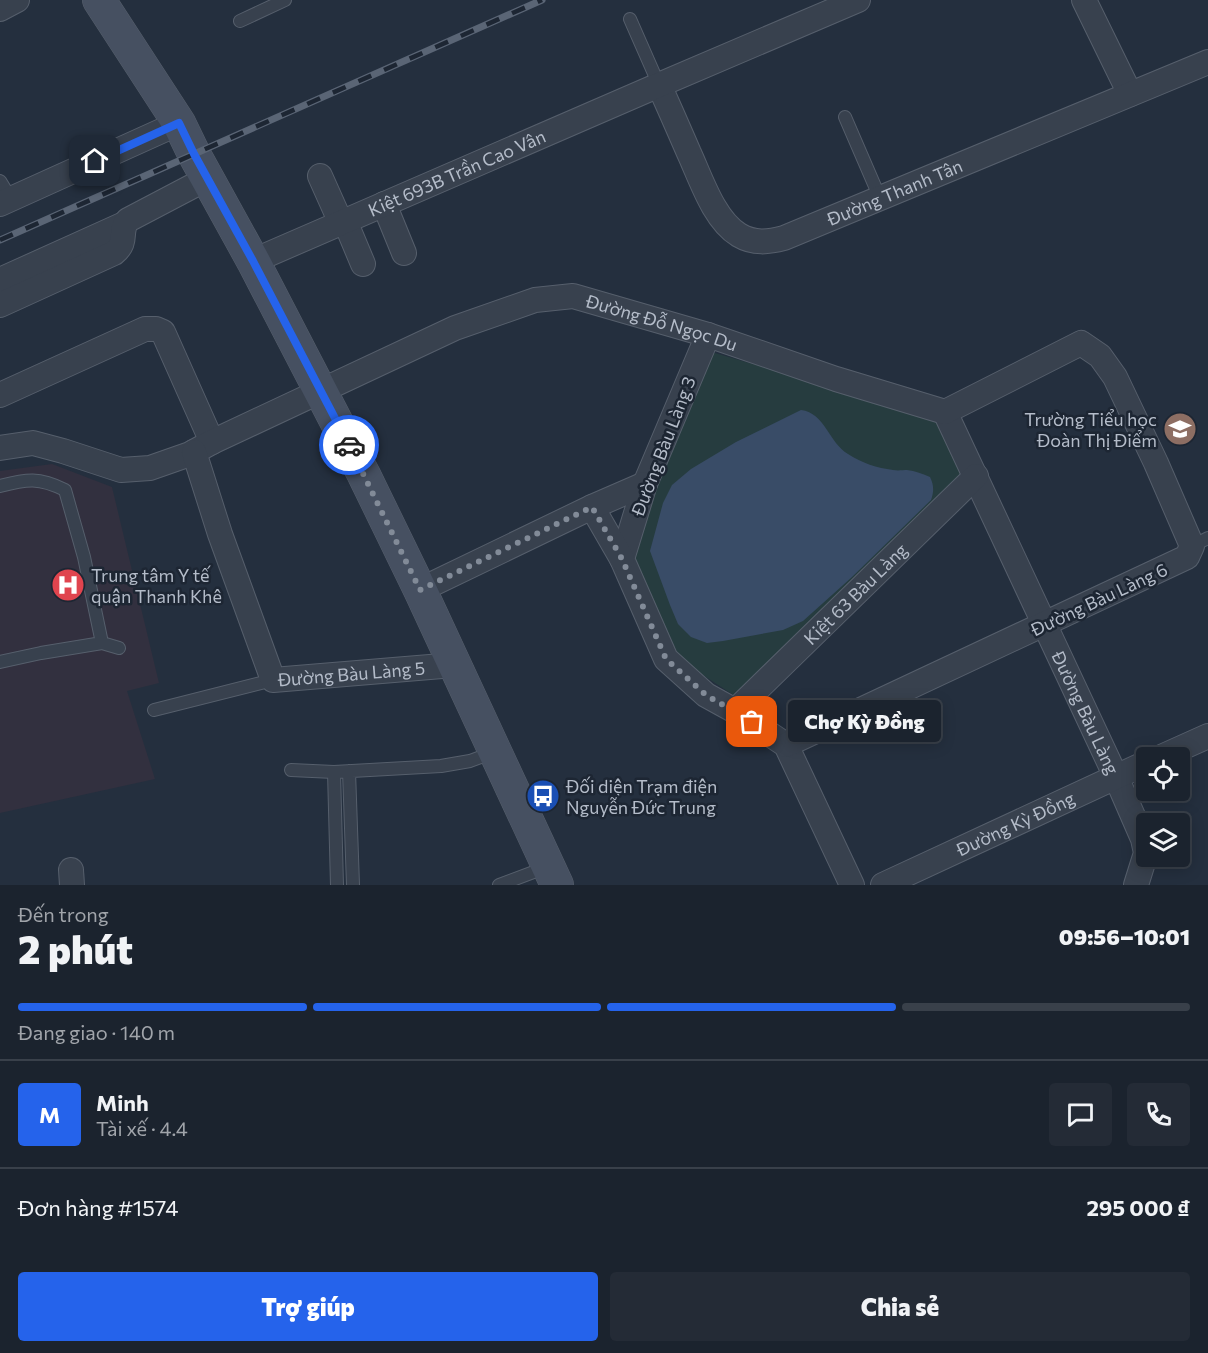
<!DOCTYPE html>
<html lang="vi">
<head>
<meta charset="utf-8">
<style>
  body { margin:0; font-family:Commissioner,sans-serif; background:#242b36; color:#f1f3f6; height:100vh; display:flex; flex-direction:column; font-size:22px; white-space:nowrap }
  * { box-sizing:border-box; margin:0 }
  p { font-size:20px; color:#a0a4aa }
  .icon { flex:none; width:33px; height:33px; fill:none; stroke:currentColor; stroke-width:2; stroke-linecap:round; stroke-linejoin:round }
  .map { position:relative; height:885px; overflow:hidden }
  .sheet { display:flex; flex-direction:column; background:#1b232e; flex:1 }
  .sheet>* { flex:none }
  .buttons { position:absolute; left:1136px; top:747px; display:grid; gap:12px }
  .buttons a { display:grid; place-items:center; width:54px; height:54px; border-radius:6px; background:#1b232e; box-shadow:0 3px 15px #0003,0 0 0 2px #39404a; font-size:30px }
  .pin { position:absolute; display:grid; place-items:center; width:51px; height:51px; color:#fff; margin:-26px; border-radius:12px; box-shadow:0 3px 9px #0006 }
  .courier { position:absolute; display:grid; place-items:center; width:60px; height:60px; margin:-30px; border:4px solid #2563eb; border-radius:50%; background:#fff; color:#222; box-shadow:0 2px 8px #0007 }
  .bubble { position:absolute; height:42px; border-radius:6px; background:#1b232e; box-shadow:0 3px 15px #0003,0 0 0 2px #39404a; font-size:20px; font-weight:800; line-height:42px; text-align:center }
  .overview em { font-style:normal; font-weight:800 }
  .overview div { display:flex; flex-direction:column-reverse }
  .overview { display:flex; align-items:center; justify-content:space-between; height:102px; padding:0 18px }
  h1 { font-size:39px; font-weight:800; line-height:45px }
  .bar { display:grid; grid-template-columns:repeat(4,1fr); gap:9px 6px; align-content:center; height:72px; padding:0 18px }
  .bar i { height:8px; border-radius:4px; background:#39404a }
  .bar .selected { background:#2563eb }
  .bar p { grid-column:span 4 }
  .line { display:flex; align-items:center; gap:15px; padding:0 18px; border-top:2px solid #39404a }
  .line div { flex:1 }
  .round { display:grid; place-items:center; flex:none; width:63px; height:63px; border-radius:6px; background:#242b36 }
  .cta { display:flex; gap:12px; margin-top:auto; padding:12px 18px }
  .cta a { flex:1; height:69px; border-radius:6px; background:#2563eb; color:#fff; font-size:24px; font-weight:800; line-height:69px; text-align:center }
  .cta a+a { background:#242b36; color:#f1f3f6 }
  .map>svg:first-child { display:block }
  .medical { fill:#32303f }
  .green { fill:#263c3f }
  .water { fill:#394c67 }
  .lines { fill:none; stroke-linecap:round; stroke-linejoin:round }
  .lane-casing { stroke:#565f6c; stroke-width:14 }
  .street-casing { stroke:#565f6c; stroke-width:26 }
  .secondary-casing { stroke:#565f6c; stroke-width:34 }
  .lane { stroke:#38414e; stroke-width:12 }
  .street { stroke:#38414e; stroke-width:24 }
  .secondary { stroke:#465061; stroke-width:33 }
  .rail-casing { stroke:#5a6575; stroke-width:7 }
  .rail { stroke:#1d2633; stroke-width:4.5; stroke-dasharray:14; stroke-linecap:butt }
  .done { stroke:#828b98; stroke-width:6; stroke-dasharray:0 10.8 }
  .route { stroke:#2563eb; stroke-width:8 }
  .labels { text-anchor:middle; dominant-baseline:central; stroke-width:5; stroke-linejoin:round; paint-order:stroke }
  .street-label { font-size:18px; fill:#b4bcc9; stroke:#1d2633 }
  .poi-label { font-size:18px; fill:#b4bcc9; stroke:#1d2633; text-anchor:start }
</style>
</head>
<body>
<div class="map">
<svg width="1208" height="885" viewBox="0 0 1208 885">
  <rect width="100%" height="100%" fill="#242f3e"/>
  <path class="medical" d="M52,464L112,487L159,683L127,691L155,779L0,813V471Z"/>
  <path class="green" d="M715,353L940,418L969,480L741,700L683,662L633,577L631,552L704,357Z"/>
  <path class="water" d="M801,410C825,413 829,443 848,454C862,463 877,468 893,470C898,471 903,470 907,470C915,471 923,474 930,477C934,485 934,492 931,500L852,577L803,621L783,630L723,641L707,643L691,637L678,624L670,605L650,551L663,503L672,485L691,469L736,442Z"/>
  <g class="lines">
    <defs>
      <path id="lane" d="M630,19L659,85
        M240,21L285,0
        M845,117L880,198
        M0,181L11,199
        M0,486C27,479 39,477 65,490L84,557L102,643
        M1192,546L1208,538
        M0,662L41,653L102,643L119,648
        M154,710L273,680
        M291,770L334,772L441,766L470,761L494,752
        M349,771L353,885
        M334,772L337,885
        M499,885L547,867"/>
      <g id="street">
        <path d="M1084,0L1130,94"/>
        <path d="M0,9L17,0"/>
        <path id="s1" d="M659,85C669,107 679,130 689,153C701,179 714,220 739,235C754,244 769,242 784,238L1208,62"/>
        <path d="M320,176L341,223"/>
        <path d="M0,204L179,123"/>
        <path d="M384,204L404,253"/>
        <path d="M345,221L363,264"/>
        <path id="s2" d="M253,261L659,85L858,0"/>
        <path d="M0,280L124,224"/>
        <path d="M0,305L114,253C129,241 118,231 128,220L208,178"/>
        <path d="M708,335L645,484L622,559L666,659L706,695L735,711L786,745L852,885"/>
        <path d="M0,395L145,329H156L163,332L212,442"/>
        <path id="s3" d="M945,412L1116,777L1143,839L1146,853L1136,885"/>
        <path id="s4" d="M0,448L33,443L63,451L121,470L150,468L190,454L212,442L455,328L535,300L573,296L708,335L836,379L945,412L1081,343L1100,356L1115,377L1156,463L1192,546L1187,557L786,745"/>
        <path id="s5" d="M194,452L220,534L273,680L454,665"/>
        <path d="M592,507L622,559"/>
        <path d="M420,590L592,507L645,484"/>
        <path id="s6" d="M735,711L976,476"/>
        <path d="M1159,758L1208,736"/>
        <path d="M71,870L72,885"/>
        <path id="s7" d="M883,885L1146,763"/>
      </g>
      <path id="secondary" d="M99,0L179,123L194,154L253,261L364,475L420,590L557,885"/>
    </defs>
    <use href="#lane" class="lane-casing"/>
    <use href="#street" class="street-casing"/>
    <use href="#secondary" class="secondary-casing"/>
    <use href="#lane" class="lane"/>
    <use href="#street" class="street"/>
    <use href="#secondary" class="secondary"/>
    <defs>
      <path id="rail" d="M0,240L542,0"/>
    </defs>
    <use href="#rail" class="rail-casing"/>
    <use href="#rail" class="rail"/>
  </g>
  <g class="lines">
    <path class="done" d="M349,445L420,590L592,507L622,559L666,659L706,695L752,722"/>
    <path class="route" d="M95,161L179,123L194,154L253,261L349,445"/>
  </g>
  <defs>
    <symbol id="school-disc" viewBox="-11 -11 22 22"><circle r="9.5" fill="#8d6e63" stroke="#1d2633"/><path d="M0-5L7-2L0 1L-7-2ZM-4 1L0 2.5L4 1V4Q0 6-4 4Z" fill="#fff"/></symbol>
    <symbol id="hospital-disc" viewBox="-11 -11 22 22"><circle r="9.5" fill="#e0444e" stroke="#1d2633"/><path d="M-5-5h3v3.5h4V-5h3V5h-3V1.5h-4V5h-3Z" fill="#fff"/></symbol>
    <symbol id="bus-disc" viewBox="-11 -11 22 22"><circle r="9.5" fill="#1a4fb4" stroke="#1d2633"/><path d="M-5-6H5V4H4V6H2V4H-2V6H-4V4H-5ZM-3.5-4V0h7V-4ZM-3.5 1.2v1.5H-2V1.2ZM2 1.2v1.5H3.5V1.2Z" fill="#fff"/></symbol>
  </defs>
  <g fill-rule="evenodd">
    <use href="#school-disc" x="1161" y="410" width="38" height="38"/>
    <use href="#hospital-disc" x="49" y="566" width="38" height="38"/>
    <use href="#bus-disc" x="524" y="777" width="38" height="38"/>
  </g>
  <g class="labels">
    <g class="street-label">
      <text stroke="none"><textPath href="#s2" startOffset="222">Kiệt 693B Trần Cao Vân</textPath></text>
      <text stroke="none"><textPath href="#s1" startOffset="338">Đường Thanh Tân</textPath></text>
      <text stroke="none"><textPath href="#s4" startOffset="706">Đường Đỗ Ngọc Du</textPath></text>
      <text transform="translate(663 446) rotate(-69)">Đường Bàu Làng 3</text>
      <text stroke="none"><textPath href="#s6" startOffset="168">Kiệt 63 Bàu Làng</textPath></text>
      <text transform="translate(1099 599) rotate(-25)">Đường Bàu Làng 6</text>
      <text stroke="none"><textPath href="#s5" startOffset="320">Đường Bàu Làng 5</textPath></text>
      <text stroke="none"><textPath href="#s3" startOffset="332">Đường Bàu Làng</textPath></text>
      <text stroke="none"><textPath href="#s7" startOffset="146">Đường Kỳ Đồng</textPath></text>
    </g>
    <g class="poi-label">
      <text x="1157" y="419" text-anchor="end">Trường Tiểu học<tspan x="1157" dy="21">Đoàn Thị Điểm</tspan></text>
      <text x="91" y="575">Trung tâm Y tế<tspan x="91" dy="21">quận Thanh Khê</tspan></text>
      <text x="566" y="786">Đối diện Trạm điện<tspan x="566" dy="21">Nguyễn Đức Trung</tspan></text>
    </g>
  </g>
</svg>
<div class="buttons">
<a><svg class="icon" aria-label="locate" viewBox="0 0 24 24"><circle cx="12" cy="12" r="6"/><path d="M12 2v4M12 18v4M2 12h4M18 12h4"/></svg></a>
<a><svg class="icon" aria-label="layers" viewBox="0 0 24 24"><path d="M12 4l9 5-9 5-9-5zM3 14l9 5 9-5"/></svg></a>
</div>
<div class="pin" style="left:752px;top:722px;background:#ea580c"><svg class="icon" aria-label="bag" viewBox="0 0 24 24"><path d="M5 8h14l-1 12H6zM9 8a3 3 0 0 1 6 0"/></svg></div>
<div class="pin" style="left:95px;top:161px;background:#1f2937"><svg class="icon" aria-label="home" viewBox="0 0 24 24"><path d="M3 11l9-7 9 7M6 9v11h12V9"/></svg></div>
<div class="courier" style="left:349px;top:445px"><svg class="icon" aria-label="car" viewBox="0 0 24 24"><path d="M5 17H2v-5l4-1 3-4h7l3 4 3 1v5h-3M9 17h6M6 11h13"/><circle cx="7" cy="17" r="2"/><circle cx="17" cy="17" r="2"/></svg></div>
<div class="bubble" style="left:788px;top:700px;width:153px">Chợ Kỳ Đồng</div>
</div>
<section class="sheet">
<div class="overview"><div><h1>2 phút</h1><p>Đến trong</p></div><em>09:56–10:01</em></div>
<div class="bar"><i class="selected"></i><i class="selected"></i><i class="selected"></i><i></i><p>Đang giao · 140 m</p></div>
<div class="line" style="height:108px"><b class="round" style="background:#2563eb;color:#fff">M</b><div><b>Minh</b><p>Tài xế · 4.4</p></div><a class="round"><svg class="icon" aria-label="chat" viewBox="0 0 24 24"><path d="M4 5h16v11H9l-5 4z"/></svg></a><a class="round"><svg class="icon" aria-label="phone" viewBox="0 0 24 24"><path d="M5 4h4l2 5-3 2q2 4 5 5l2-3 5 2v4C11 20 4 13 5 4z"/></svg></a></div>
<div class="line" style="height:78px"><div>Đơn hàng #1574</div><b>295 000 ₫</b></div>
<div class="cta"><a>Trợ giúp</a><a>Chia sẻ</a></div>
</section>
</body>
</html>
